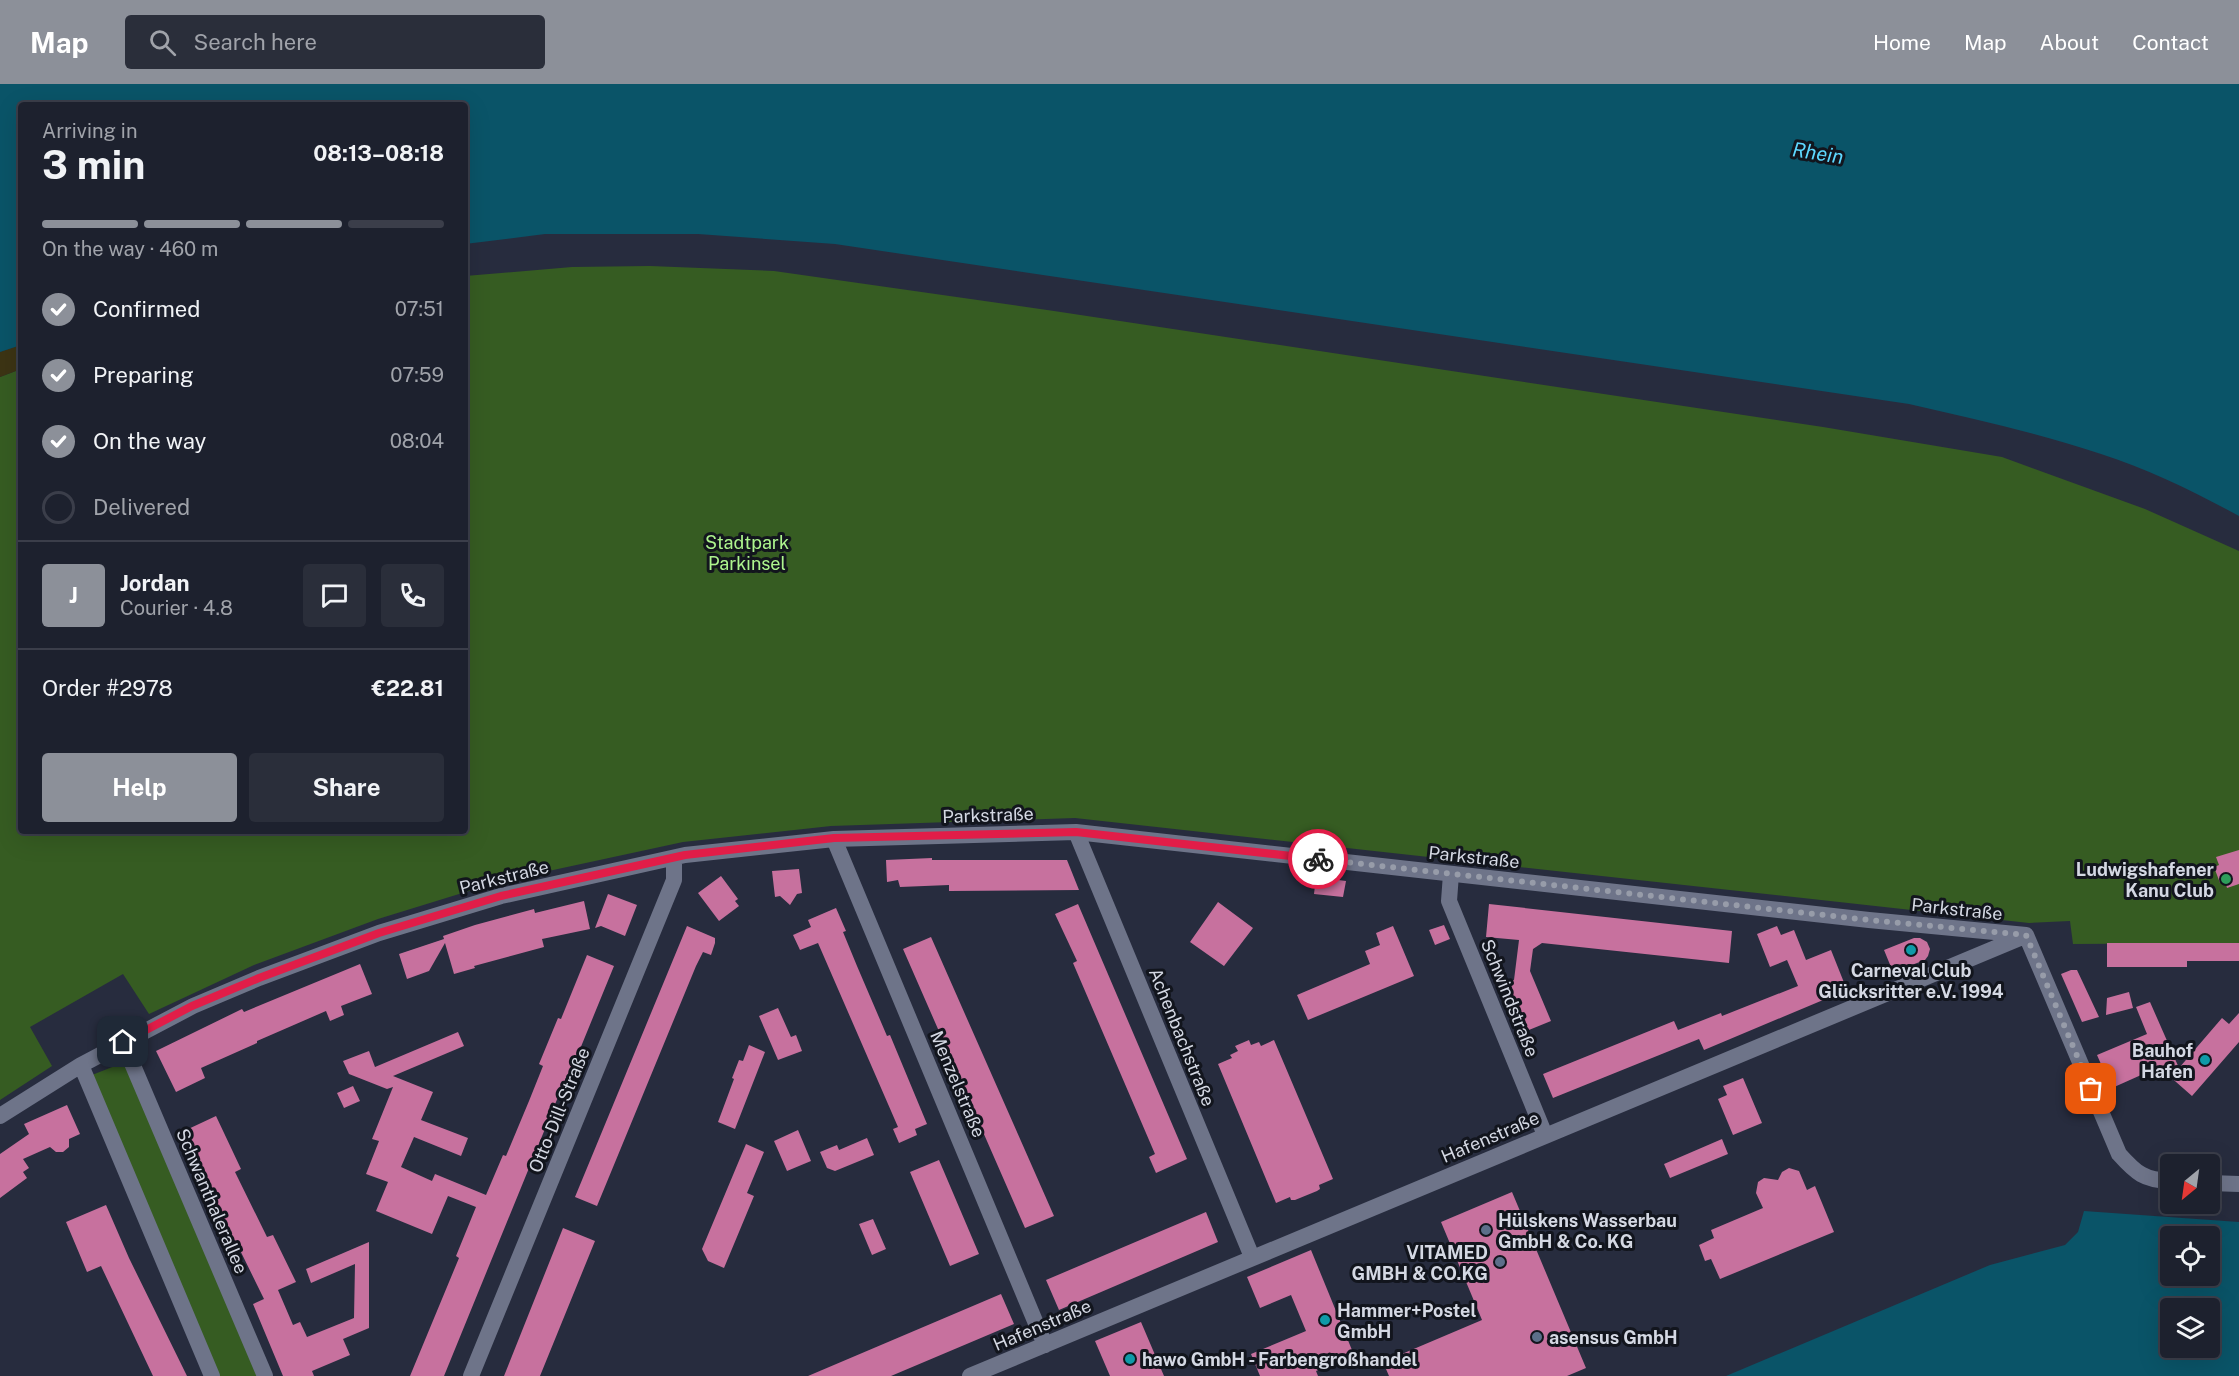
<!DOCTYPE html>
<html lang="en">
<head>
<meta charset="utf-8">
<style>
  body { margin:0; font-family:"Public Sans",sans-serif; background:#2a2e3a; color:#f1f3f6; height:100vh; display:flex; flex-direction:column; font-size:22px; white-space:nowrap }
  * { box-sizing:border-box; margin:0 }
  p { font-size:20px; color:#a0a3aa }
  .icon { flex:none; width:33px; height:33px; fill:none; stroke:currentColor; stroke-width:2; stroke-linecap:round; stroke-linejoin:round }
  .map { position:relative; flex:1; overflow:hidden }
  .panel { position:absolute; left:18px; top:18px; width:450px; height:732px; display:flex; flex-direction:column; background:#1d212e; border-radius:6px; box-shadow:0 6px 24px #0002,0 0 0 2px #3b3e4a }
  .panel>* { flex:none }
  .needle { width:39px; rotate:209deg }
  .buttons { position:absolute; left:2160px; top:1070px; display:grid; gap:12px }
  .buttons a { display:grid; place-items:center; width:60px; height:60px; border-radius:6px; background:#1d212e; box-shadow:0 6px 24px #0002,0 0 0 2px #3b3e4a; font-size:30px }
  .pin { position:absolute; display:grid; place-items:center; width:51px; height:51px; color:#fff; margin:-26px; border-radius:12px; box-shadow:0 3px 9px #0006 }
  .courier { position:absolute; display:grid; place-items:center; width:60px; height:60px; margin:-30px; border:4px solid #e11d48; border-radius:50%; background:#fff; color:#222; box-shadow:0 2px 8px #0007 }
  .head em { font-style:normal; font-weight:700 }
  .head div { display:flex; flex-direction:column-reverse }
  .head { display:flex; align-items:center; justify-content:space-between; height:102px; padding:0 24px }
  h1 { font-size:39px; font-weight:700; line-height:45px }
  .bar { display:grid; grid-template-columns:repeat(4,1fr); gap:9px 6px; align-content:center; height:72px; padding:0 24px }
  .bar i { height:8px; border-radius:4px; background:#3b3e4a }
  .bar .active { background:#8c9099 }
  .bar p { grid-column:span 4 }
  .line { display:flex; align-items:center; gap:15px; padding:0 24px; border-top:2px solid #3b3e4a }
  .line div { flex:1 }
  .round { display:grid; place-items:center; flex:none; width:63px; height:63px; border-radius:6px; background:#2a2e3a }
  ol { padding:0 24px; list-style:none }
  li { display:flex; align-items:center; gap:18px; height:66px }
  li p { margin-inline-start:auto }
  li .icon { padding:6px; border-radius:50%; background:#8c9099; color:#fff; stroke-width:4 }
  li:last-child { color:#a0a3aa }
  li i { width:33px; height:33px; border:3px solid #3b3e4a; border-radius:50% }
  .button { display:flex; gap:12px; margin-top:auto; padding:12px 24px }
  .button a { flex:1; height:69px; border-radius:6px; background:#8c9099; color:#fff; font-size:24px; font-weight:700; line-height:69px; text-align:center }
  .button a+a { background:#2a2e3a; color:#f1f3f6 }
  header { display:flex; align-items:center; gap:36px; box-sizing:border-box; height:84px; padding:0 30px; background:#8c9099; color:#fff }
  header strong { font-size:28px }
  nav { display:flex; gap:33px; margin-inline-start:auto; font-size:21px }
  .search { width:420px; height:54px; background:#2a2e3a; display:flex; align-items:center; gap:15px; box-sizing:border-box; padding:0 21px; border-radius:6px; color:#a0a3aa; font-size:22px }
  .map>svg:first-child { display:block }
  .green { fill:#365c22 }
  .sand { fill:#3c3414 }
  .water { fill:#0a5468; fill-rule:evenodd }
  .building { fill:#c7719e }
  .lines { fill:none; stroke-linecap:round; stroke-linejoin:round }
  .street { stroke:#6e7489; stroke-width:16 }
  .done { stroke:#979ca9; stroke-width:6; stroke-dasharray:0 10.8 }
  .route { stroke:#e11d48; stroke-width:8 }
  .leisure-dot { fill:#2e9e5b; stroke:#12151d; stroke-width:2 }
  .culture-dot { fill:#0f9aa8; stroke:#12151d; stroke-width:2 }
  .service-dot { fill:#5c6f8a; stroke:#12151d; stroke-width:2 }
  .labels { text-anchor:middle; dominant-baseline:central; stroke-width:6; stroke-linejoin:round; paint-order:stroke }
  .park-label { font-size:18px; fill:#aef58e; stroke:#12151d }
  .street-label { font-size:18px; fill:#d4d8e3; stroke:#12151d }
  .poi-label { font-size:18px; font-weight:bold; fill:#d4d8e3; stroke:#12151d; text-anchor:start }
  .water-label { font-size:20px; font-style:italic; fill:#5dd8ff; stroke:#12151d }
</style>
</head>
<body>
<header>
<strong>Map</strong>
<div class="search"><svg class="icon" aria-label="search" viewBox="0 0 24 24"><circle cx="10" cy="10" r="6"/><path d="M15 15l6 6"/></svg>Search here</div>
<nav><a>Home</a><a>Map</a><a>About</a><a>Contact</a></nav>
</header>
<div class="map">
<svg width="2239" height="1292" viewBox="0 0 2239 1292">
  <rect width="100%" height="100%" fill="#272c3e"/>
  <path class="green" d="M650,182L774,187L1054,227L1823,343L2002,373L2145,425L2239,467V859L2073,860L2070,837L2029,839L1075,734L831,742L683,758L498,798L378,835L254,881L149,930L123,890L30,943L52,982L0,1016V293L21,285V747H465V192L572,183Z
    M125,978L258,1292H219L92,991Z"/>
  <path class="sand" d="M21,261V285L0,293V268Z"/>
  <path class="water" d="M0,0H2239V432C2195,408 2148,385 2101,370C2038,349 1974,335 1909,320L835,160L698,150H545L465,160V21H21V261L0,268Z
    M2084,1127L2239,1138V1292H1726L1990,1181L2065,1161L2078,1148ZM2170,1152H2210V1191H2170ZM2170,1224H2210V1263H2170Z"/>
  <path class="building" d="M2239,766V800L2227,804L2225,797L2220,799L2214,783L2219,781L2216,773Z
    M932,774V776H1067L1079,806L949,807V801L900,803L898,796L887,798L886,776Z
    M799,785L802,809L797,810L790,821L780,812L775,813L772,787Z
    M721,792L738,815L735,817L739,822L719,837L698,809Z
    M1316,793L1346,797L1343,813L1314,810Z
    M608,810L637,821L625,852L601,842L595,844Z
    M584,817L590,845L542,855L544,863L474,882L475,884L454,890L445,859L429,887L407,895L399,870L444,855L443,852L475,841L534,825L535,829Z
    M1218,818L1253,844L1224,882L1190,858Z
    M1078,820L1187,1075L1156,1089L1149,1073L1155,1070L1073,879L1077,877L1055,830Z
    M1489,820L1732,847L1729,879L1542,859L1533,865L1530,887L1551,937L1524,948L1504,900L1514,896L1519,856L1486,853Z
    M836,824L846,847L843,848L857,882L887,952L890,951L927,1040L915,1045L917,1051L899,1059L893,1045L898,1043L818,859L800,866L793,851L811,843L808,836Z
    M1444,841L1450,855L1435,861L1429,846Z
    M687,842L715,854V859L711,871L703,868L696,882L597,1122L575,1113Z
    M1393,842L1414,892L1308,936L1297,911L1370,880L1365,867L1380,861L1376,849Z
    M1777,842L1781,851L1794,846L1806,876L1831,866L1847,906L1704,966L1699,955L1553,1014L1543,990L1674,937L1678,946L1721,929L1722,932L1798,902L1787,876L1770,883L1757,850Z
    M931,853L1054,1132L1025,1144L903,865Z
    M1914,854H1920L1927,858L1930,865L1928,872L1925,876L1893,888L1884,866Z
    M2107,859H2239V877H2187V883H2107Z
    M587,871L614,882L569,992L567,991L444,1292H410L459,1174L456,1172L476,1123L448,1112L432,1150L376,1127L388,1098L366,1090L379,1057L372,1055L393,1003L387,1005L349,990L343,977L369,967L375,983L458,948L464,962L393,992L433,1008L421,1036L468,1054L461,1072L414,1053L401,1083L432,1097L435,1090L486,1111L503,1071L506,1072L529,1017L543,982L539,980L558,934L561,935Z
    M360,880L372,910L341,922L344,931L330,937L326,927L257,957V959L201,984L205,994L176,1008L156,967L242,925L244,928Z
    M2071,886H2077L2099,933L2082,938L2061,890Z
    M2129,908L2133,924L2106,931L2107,914Z
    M2150,918L2179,984L2222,934L2229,940L2239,929V958L2192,1012L2159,983L2112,1004L2104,987L2097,971L2147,950L2136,923Z
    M778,924L791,953L796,951L802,967L778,976L759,932Z
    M1249,956L1251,961L1259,958L1261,962L1274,956L1333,1095L1319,1101L1320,1105L1317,1107L1295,1116H1291L1290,1113L1276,1119L1218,980L1232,974L1230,971L1238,967L1235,962Z
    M749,961L765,968L735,1045L718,1038L734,995L732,994L739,976L743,977Z
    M1743,994L1762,1039L1733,1051L1718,1015L1727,1011L1723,1002Z
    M353,1002L360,1017L344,1024L337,1009Z
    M67,1021L80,1050L69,1055V1063L63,1068H56L50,1063L23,1075L29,1084L23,1088L27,1094L0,1114V1070L29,1050L24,1040Z
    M216,1032L241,1085L235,1088L267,1153L273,1151L296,1198L278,1206L293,1241L300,1238L307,1253L354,1234L355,1180L311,1199L306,1185L369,1158V1244L343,1255L350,1271L312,1287L314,1292H283L253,1220L264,1215L235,1156L231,1157L210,1112L214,1110L184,1047Z
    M798,1046L811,1077L787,1087L774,1057Z
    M867,1054L874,1071L835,1087L827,1084L820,1068L837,1061L839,1066Z
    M1722,1055L1728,1070L1670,1094L1664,1080Z
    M746,1060L764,1068L747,1109L754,1112L724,1184L708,1177L702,1165Z
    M939,1076L979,1170L950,1182L910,1088Z
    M1789,1084L1799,1087L1807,1106L1815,1102L1834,1148L1720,1195L1711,1175L1705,1177L1699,1161L1714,1154L1711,1146L1763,1124L1756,1109L1758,1098L1764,1094L1778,1096L1782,1088Z
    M1512,1108L1586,1284L1567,1292H1389L1383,1278L1482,1236L1441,1138Z
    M106,1121L129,1174L187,1292H153L101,1182L87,1188L66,1138Z
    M1206,1128L1218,1158L1059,1226L1046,1196Z
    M873,1135L886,1165L872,1171L859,1140Z
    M563,1144L595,1157L540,1292H504Z
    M1311,1166L1354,1271L1316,1287L1318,1292H1260L1251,1270L1306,1247L1291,1211L1260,1224L1247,1193Z
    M1001,1210L1014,1240L891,1292H808Z
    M1141,1238L1164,1292H1110L1095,1257Z"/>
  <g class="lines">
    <path class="street" d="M1076,748L1252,1173
      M834,755L1045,1261
      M1451,790L1449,817L1545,1051
      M2026,851L2119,1070C2136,1089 2144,1096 2170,1097
      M123,958L265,1292
      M81,981L212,1292
      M0,1032L81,981L193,922L259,894L379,849L501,812L685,771L834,755L1076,748L1869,836L2026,851
      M2210,1099L2239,1100
      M471,1292L674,796V774
      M970,1292L2022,853"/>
  </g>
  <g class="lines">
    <path class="done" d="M1318,775L1869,836L2026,851L2091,1005"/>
    <path class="route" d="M123,958L192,922L259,894L379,849L501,812L685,771L834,754L1076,748L1318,775"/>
  </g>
  <circle class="leisure-dot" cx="2226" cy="795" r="6"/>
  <g class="culture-dot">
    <circle cx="1911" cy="866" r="6"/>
    <circle cx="2205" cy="976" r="6"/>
    <circle cx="1325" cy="1236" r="6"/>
    <circle cx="1130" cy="1275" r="6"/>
  </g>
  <g class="service-dot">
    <circle cx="1486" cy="1146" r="6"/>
    <circle cx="1500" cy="1178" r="6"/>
    <circle cx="1537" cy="1253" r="6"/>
  </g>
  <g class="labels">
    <g class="park-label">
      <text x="747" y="458">Stadtpark<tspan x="747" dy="21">Parkinsel</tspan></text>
    </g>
    <g class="street-label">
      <text transform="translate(988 731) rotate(-2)">Parkstraße</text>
      <text transform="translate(1474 773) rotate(6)">Parkstraße</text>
      <text transform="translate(504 793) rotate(-14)">Parkstraße</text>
      <text transform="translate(1957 825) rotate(6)">Parkstraße</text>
      <text transform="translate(1510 914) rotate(68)">Schwindstraße</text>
      <text transform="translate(1182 953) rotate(68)">Achenbachstraße</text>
      <text transform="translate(958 1000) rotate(67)">Menzelstraße</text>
      <text transform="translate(559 1026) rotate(-68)">Otto-Dill-Straße</text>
      <text transform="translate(1490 1053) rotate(-23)">Hafenstraße</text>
      <text transform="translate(212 1117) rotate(67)">Schwanthalerallee</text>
      <text transform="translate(1042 1241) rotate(-23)">Hafenstraße</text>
    </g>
    <g class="poi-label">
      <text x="2214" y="785" text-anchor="end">Ludwigshafener<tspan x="2214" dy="21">Kanu Club</tspan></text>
      <text x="1911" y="886" text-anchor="middle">Carneval Club<tspan x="1911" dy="21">Glücksritter e.V. 1994</tspan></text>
      <text x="2193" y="966" text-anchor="end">Bauhof<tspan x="2193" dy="21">Hafen</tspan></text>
      <text x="1498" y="1136">Hülskens Wasserbau<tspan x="1498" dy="21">GmbH &amp; Co. KG</tspan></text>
      <text x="1488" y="1168" text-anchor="end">VITAMED<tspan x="1488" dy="21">GMBH &amp; CO.KG</tspan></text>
      <text x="1337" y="1226">Hammer+Postel<tspan x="1337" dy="21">GmbH</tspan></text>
      <text x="1549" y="1253">asensus GmbH</text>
      <text x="1142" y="1275">hawo GmbH - Farbengroßhandel</text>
    </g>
    <g class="water-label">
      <text transform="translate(1818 69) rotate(9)">Rhein</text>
    </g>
  </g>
</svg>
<div class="buttons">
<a><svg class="needle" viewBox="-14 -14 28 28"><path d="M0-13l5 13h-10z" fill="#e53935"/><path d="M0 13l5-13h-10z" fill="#a0a3aa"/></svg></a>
<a><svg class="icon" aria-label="locate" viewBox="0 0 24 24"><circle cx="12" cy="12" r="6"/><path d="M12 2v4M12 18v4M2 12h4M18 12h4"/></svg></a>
<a><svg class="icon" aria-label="layers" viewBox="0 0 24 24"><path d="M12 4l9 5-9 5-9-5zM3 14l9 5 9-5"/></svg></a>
</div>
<div class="pin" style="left:2091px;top:1005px;background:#ea580c"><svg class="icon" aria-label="bag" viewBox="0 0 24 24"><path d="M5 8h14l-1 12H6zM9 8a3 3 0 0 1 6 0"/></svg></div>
<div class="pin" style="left:123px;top:958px;background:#1f2937"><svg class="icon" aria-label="home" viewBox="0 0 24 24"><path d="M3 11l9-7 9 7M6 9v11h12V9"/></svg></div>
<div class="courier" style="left:1318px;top:775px"><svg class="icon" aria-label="bike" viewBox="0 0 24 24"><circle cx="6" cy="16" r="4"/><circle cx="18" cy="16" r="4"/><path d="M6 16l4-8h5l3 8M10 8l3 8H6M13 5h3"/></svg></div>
<section class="panel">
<div class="head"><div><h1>3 min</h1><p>Arriving in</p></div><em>08:13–08:18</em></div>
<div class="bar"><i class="active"></i><i class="active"></i><i class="active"></i><i></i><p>On the way · 460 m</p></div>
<ol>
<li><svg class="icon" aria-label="check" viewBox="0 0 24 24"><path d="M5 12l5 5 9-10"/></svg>Confirmed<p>07:51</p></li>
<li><svg class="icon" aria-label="check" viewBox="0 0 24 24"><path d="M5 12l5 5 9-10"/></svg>Preparing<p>07:59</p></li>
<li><svg class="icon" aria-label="check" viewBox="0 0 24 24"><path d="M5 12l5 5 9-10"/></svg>On the way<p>08:04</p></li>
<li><i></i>Delivered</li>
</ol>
<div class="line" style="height:108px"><b class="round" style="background:#8c9099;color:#fff">J</b><div><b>Jordan</b><p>Courier · 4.8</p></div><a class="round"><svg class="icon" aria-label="chat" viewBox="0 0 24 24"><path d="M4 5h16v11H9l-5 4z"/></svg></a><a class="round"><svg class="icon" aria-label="phone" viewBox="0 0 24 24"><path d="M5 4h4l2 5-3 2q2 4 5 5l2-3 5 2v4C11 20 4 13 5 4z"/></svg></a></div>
<div class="line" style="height:78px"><div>Order #2978</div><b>€22.81</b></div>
<div class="button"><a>Help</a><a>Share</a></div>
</section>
</div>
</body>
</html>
